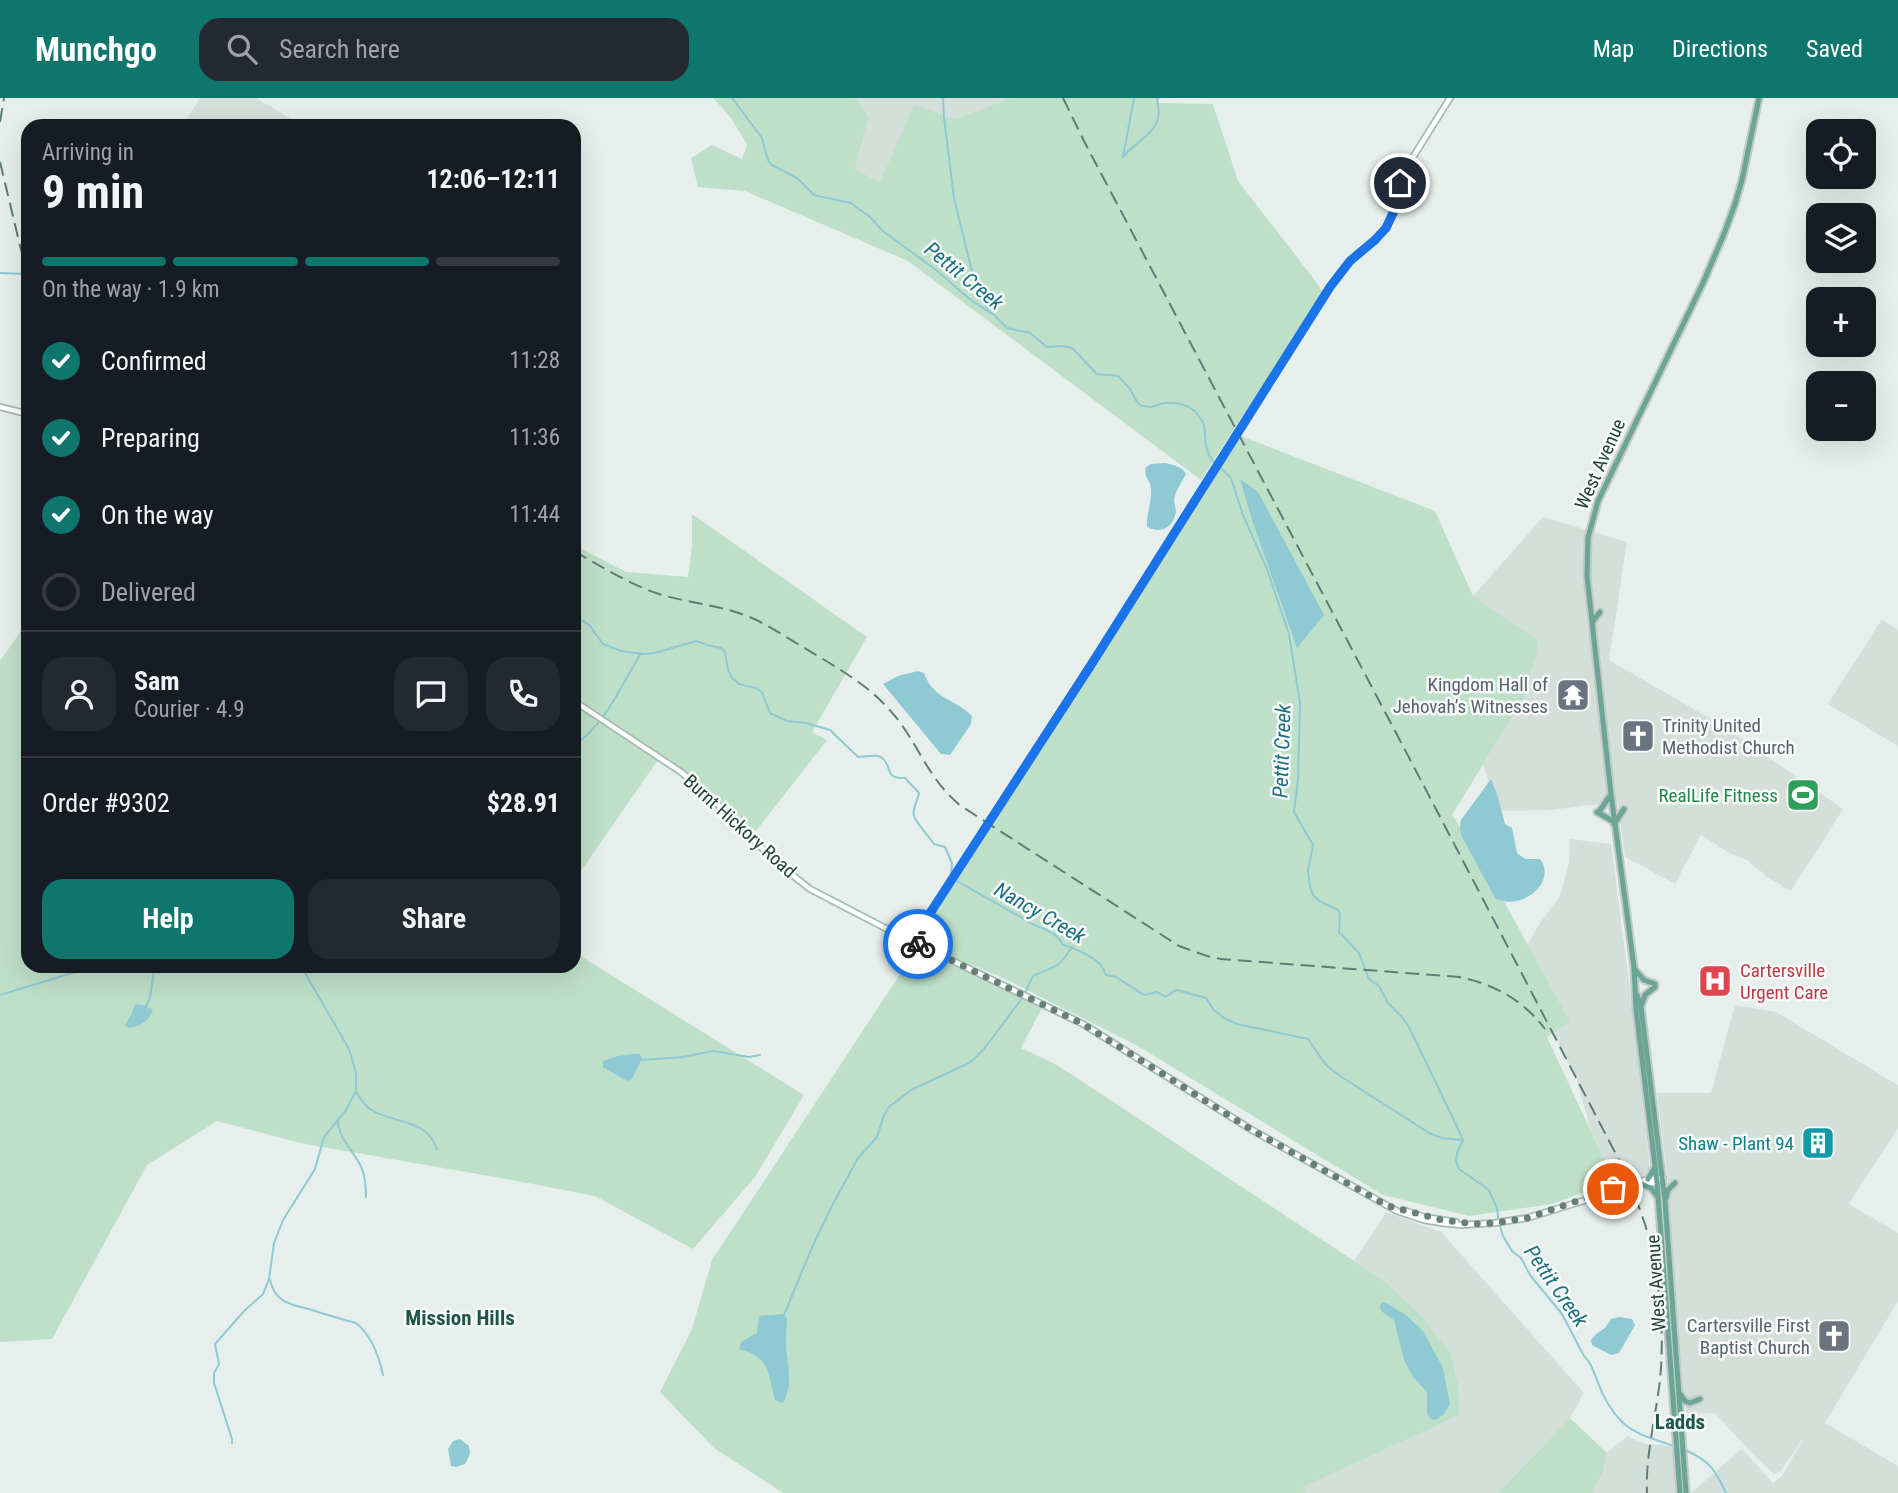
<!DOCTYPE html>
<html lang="en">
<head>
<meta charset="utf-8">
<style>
  body { margin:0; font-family:"Roboto Condensed",sans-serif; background:#242831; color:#f1f3f6; height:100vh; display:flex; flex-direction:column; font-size:26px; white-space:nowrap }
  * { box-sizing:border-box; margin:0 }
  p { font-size:23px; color:#9ea1a6 }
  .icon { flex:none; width:38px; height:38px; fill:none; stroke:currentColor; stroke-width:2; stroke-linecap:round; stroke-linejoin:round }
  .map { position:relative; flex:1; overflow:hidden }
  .drawer { position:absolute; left:21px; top:21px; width:560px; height:854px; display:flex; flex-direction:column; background:#171b24; border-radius:21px; box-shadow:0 7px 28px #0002 }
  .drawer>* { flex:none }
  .tools { position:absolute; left:1806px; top:21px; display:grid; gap:14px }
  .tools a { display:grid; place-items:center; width:70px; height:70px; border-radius:14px; background:#171b24; box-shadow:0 7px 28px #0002; font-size:35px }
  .pin { position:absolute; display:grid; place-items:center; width:60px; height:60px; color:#fff; margin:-30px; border:4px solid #fff; border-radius:50%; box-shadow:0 2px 7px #0007 }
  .courier { position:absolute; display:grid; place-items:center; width:70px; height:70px; margin:-35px; border:5px solid #1a73e8; border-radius:50%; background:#fff; color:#222; box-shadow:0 2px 9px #0007 }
  .headline em { font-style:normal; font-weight:700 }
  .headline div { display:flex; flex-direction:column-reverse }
  .headline { display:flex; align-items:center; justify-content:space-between; height:119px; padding:0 21px }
  h1 { font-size:46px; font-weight:700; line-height:52px }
  .bar { display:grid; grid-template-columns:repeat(4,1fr); gap:10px 7px; align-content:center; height:84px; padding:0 21px }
  .bar i { height:9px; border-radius:5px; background:#363941 }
  .bar .current { background:#0f766e }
  .bar p { grid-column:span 4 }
  .line { display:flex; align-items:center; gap:18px; padding:0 21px; border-top:2px solid #363941 }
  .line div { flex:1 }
  .round { display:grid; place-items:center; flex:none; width:74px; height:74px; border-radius:21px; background:#242831 }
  ol { padding:0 21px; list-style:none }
  li { display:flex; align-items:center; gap:21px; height:77px }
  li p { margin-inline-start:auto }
  li .icon { padding:7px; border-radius:50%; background:#0f766e; color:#fff; stroke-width:4 }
  li:last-child { color:#9ea1a6 }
  li i { width:38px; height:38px; border:4px solid #363941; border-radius:50% }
  .primary-button { display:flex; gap:14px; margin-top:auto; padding:14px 21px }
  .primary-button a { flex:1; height:80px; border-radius:21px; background:#0f766e; color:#fff; font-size:28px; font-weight:700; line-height:80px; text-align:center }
  .primary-button a+a { background:#242831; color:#f1f3f6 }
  header { display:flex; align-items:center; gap:42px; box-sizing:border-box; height:98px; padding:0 35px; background:#0f766e; color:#fff }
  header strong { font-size:33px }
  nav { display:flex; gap:38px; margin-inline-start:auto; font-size:24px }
  .search { width:490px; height:63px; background:#242831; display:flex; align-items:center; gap:18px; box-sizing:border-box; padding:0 24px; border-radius:21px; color:#9ea1a6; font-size:26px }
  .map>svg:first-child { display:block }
  .built { fill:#d4dfda }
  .green { fill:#bfe0c8 }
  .water { fill:#8ec9d4 }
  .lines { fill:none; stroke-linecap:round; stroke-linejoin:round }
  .stream { stroke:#8ec9d4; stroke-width:2 }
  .secondary-casing { stroke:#a4bbb3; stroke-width:8 }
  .primary-casing { stroke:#c2cac8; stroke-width:9 }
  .secondary { stroke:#fff; stroke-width:4.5 }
  .primary { stroke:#6aa596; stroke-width:5 }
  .rail { stroke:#5f7d75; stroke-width:2; stroke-dasharray:14 7; stroke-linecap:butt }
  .done { stroke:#687f78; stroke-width:7; stroke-dasharray:0 12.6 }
  .route { stroke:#1a73e8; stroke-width:9 }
  .labels { text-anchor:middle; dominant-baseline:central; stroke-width:5; stroke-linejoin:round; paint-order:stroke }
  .street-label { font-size:19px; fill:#24423a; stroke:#f7fbf9 }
  .worship-label { font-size:19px; fill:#5b616d; stroke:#f7fbf9; text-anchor:end }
  .leisure-label { font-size:19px; fill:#27864d; stroke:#f7fbf9; text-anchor:end }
  .health-label { font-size:19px; fill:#be3a42; stroke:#f7fbf9; text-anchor:start }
  .culture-label { font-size:19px; fill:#0d838f; stroke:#f7fbf9; text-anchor:end }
  .water-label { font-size:21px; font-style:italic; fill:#1c6f80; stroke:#f7fbf9 }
  .neighbourhood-label { font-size:21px; font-weight:bold; fill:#1f5548; stroke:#f7fbf9 }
</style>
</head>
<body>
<header>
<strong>Munchgo</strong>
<div class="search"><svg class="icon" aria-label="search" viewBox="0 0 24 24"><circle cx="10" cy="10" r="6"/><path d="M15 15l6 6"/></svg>Search here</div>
<nav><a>Map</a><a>Directions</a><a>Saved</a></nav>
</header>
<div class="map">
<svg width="1898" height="1395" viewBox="0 0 1898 1395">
  <rect width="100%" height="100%" fill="#e6efeb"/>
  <path class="built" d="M200,0H256L296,24L293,28H182Z
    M855,0H1011L955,21L880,84L855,71L869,19Z
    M1543,419L1627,444L1609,562L1723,628L1843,711L1791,793L1764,777V775L1752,768L1749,763L1731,756L1701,737L1675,786L1625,759L1618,704L1549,712L1499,713L1483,667L1524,600L1473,498Z
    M1882,521L1898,532V648L1828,606Z
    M1570,741L1611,746L1635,931L1650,1072L1645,1077L1614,1083L1591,1033L1576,979L1514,861L1521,857L1540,825L1560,798L1569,765Z
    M1735,907L1776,914L1898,987V1030L1849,1106L1898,1135V1203L1825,1325L1898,1368V1395H1691L1742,1351L1773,1385L1782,1378L1806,1336L1781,1373L1774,1376L1745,1348L1715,1315L1687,1316L1683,1291L1667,1075L1657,995H1711Z
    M1386,1114L1441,1134L1584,1295L1570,1320L1498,1395H1307L1302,1389L1460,1317L1450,1254L1419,1215L1383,1182L1354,1163Z
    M1627,1338L1645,1346L1672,1348L1678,1395H1592L1603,1374L1607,1355Z"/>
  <path class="green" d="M713,0H855L869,19L855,71L880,84L914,7L955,21L1011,0H1160L1158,5L1213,6L1238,83L1317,185L1323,195L1201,382L908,163L745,93L698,89L691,60L712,47L742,61L747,46L731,20Z
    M1238,337L1435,413L1473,498L1538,542L1537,554L1524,600L1452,717L1477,754L1570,924L1547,939L1614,1083L1552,1106L1469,1118L1383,1097L1136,947L999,878L912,843L1107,549Z
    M692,416L867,539L812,634L827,642L756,733L660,659L574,783V447L626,474L688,479L692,449Z
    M28,523V868H574V854L804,997L755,1079L693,1151L595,1098L501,1080L305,1046L217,1023L147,1067L52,1241L0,1244V563Z
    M916,852L1044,906L1021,950L1053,965L1074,978L1383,1182L1419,1215L1450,1254L1458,1288L1460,1317L1303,1389L1307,1395H783L714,1350L660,1294L692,1231L712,1162Z
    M1570,1320L1607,1355L1603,1374L1592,1395H1498Z"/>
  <path class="water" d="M1165,365C1173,367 1182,368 1186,376C1182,384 1175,393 1174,402C1174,406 1176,410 1176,414C1173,430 1161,436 1147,429C1146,415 1154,399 1150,386C1147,378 1144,378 1146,369L1151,366Z
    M1240,381L1258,394L1324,517L1297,550L1253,425Z
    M918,573L924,575C933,601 955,601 972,618L971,626L950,657L941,656L883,586L898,578Z
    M1491,681L1497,696L1505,726L1512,730L1517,755L1525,761H1540C1558,785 1520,814 1495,800L1461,737L1460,727L1461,722Z
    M135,906L143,907L153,912C149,923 140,929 128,930L125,927L132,915Z
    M634,956H640L642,961L632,981L627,983L603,969V963L618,958Z
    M1382,1204L1386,1205L1406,1217L1423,1233L1443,1270L1450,1306L1444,1316L1437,1321L1432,1322L1427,1316V1294L1413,1279L1404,1262L1394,1222L1381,1213L1380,1208Z
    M784,1216L787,1220C787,1228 786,1235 786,1243C786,1267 795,1283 783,1305L775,1302C767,1273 771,1260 739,1251L741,1244L757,1235L759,1218Z
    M1619,1219L1632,1221L1635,1227L1619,1255L1611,1257L1592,1247L1591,1242L1596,1236L1605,1230L1611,1221Z
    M460,1341L469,1348L470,1356L465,1366L456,1369L451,1368L448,1351L453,1343Z"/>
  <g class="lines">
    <path class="stream" d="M732,0L762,40L768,62L772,67L797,80L814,97L851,105L870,119L883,133L936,172L972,203L994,217L1007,230L1030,235L1047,249L1064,248L1072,250L1097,276L1118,278L1130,291L1137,304L1142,308L1151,309L1163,305H1176L1187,308L1195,313L1204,326L1206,348L1209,357L1213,363L1231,380L1243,417L1267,471L1289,536L1300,605L1298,682L1294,714L1313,747L1308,772L1310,789L1313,797L1319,803L1338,812L1340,816L1339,834L1359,855L1369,881L1379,888L1388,905L1402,919L1409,929L1461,1037L1463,1042L1457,1055L1456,1063L1459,1071L1489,1092L1497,1110L1499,1125L1503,1138L1512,1153L1521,1160L1530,1177L1562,1216L1584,1258C1592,1265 1593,1273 1597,1282C1602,1296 1611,1313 1622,1324C1646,1346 1685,1344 1709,1367C1717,1375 1721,1385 1726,1395
      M943,0L944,19L954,100L973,178L988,213
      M1134,0L1123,59C1142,36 1165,36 1157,0
      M0,175L28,176
      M574,516L590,528L603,546L621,553L644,556L655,555L696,543L707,547L721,550L725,554L728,572L732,580L739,586L756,590L762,594L770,615L787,623L806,625L830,632L858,659C865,659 875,656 881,659C894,667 882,681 905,680L919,695C918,702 912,710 914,718C914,722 931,741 934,746L945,749L952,765L951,778
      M574,647C606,626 620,589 640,557
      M955,782L1024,821C1039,832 1054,830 1063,847C1071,848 1095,860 1100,866C1103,869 1104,874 1106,877L1116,879L1144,897L1157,894L1166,899L1174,893L1177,892L1206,900L1213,911L1224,920L1237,926L1308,941L1326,967L1340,978L1429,1035L1442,1040L1461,1042
      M0,897L95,868
      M146,908C154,896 150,882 156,868
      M641,962L683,959L713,953L749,959L760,957
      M356,994C360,1000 364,1007 370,1011C394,1027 427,1019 437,1052
      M338,1022C338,1042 355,1053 362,1071C366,1081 366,1090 366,1099
      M270,1182C276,1207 293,1206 312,1212C327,1217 341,1221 356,1225C371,1237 379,1258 383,1277
      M784,1217L813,1147L833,1106L858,1060L877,1039L884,1017L889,1009L911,992L969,965L975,960L984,951L1023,899L1033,878C1056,867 1056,873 1072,849
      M232,1345V1341L214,1285V1275L219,1266L215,1246L245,1212L263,1196L269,1181L274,1145L283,1122L315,1071L324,1039L346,1012L356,993V975L349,951L301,868"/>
    <defs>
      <path id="secondary" d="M0,309L28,316
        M574,603L681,674L704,693L776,764L810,791L887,831L1083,926L1252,1032L1397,1113L1424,1122L1442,1125L1461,1127L1494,1125L1527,1120L1632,1088L1657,1084
        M912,843L1104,546L1330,189C1338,178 1345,167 1354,159C1365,149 1378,142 1386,129C1398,112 1397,90 1405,72L1450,0
        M1606,1093L1639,1083L1663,1080
        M1403,1112L1424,1119L1456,1124"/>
      <path id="primary" d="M1593,523L1600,514
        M1597,714L1614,724
        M1599,714L1609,699
        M1614,726L1624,711
        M1635,872L1644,882L1655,886
        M1637,897L1641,909L1665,1103L1686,1395
        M1642,906L1645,897L1655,889
        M1648,1081L1655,1069
        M1641,1086L1651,1090L1657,1098
        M1666,1100L1668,1092L1675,1085
        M1680,1296L1685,1303L1690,1305L1700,1301
        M1680,1395L1657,1084L1636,911L1634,869L1611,696L1587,478L1588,440L1598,403L1703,185L1724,136L1735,106L1742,82L1759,0"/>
    </defs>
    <use href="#secondary" class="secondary-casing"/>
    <use href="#primary" class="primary-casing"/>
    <use href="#secondary" class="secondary"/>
    <use href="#primary" class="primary"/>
    <path class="rail" d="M1063,0L1085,45L1414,669L1631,1085C1635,1099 1640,1112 1645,1126C1659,1176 1665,1230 1660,1282C1656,1317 1645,1361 1647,1395
      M0,24L4,0
      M0,64L28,181
      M574,453C602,469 629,486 659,496C688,505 719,507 747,518C765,525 781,536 798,546C819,559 841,571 861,586C875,596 888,609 899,623C921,653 931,684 961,708L1179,848L1207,858L1221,861L1459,879C1494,886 1523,902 1545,931"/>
  </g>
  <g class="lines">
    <path class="done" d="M918,846L1083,926L1252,1032L1388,1108L1442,1122L1474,1126L1494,1125L1527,1120L1613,1091"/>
    <path class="route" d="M918,846L912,843L1091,567L1330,189L1350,163L1375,142L1386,130L1394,113L1400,85"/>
  </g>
  <defs>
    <symbol id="temple-square" viewBox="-11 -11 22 22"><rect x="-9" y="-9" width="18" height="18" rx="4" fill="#6b7280" stroke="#f7fbf9"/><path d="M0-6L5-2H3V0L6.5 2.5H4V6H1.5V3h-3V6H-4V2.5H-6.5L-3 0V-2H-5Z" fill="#fff"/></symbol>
    <symbol id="church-square" viewBox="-11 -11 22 22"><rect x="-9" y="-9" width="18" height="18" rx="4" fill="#6b7280" stroke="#f7fbf9"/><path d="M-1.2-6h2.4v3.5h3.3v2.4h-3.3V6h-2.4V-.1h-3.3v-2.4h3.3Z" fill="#fff"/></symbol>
    <symbol id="stadium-square" viewBox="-11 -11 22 22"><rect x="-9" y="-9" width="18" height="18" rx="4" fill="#2e9e5b" stroke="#f7fbf9"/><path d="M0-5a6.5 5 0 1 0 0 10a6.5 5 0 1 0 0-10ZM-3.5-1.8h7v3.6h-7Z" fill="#fff"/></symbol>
    <symbol id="hospital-square" viewBox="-11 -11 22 22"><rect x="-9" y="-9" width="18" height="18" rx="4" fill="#e0444e" stroke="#f7fbf9"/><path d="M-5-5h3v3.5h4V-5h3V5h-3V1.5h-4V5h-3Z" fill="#fff"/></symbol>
    <symbol id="building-square" viewBox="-11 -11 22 22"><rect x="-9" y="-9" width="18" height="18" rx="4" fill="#0f9aa8" stroke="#f7fbf9"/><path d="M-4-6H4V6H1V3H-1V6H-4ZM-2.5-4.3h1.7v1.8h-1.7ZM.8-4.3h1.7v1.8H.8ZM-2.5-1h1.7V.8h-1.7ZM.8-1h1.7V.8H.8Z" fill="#fff"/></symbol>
  </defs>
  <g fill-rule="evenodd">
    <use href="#temple-square" x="1554" y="578" width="38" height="38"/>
    <use href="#church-square" x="1619" y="619" width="38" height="38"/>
    <use href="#stadium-square" x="1784" y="678" width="38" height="38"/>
    <use href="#hospital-square" x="1696" y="864" width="38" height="38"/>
    <use href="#building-square" x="1799" y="1026" width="38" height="38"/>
    <use href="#church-square" x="1815" y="1219" width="38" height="38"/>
  </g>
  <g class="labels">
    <g class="street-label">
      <text transform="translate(1600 366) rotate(-66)">West Avenue</text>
      <text transform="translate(740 728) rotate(42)">Burnt Hickory Road</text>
      <text transform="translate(1656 1185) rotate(-94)">West Avenue</text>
    </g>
    <g class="worship-label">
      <text x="1548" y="586">Kingdom Hall of<tspan x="1548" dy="22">Jehovah’s Witnesses</tspan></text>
      <text x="1662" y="627" text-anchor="start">Trinity United<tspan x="1662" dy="22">Methodist Church</tspan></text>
      <text x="1810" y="1227">Cartersville First<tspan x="1810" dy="22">Baptist Church</tspan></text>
    </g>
    <g class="leisure-label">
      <text x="1778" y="697">RealLife Fitness</text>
    </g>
    <g class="health-label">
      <text x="1740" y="872">Cartersville<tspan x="1740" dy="22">Urgent Care</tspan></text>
    </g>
    <g class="culture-label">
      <text x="1794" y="1045">Shaw - Plant 94</text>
    </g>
    <g class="water-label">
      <text transform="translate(964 178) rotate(39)">Pettit Creek</text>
      <text transform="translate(1282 653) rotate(-88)">Pettit Creek</text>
      <text transform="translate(1040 815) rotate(30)">Nancy Creek</text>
      <text transform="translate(1556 1188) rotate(55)">Pettit Creek</text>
    </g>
    <g class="neighbourhood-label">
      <text x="460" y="1220">Mission Hills</text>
      <text x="1680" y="1324">Ladds</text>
    </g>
  </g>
</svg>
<div class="tools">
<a><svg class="icon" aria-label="locate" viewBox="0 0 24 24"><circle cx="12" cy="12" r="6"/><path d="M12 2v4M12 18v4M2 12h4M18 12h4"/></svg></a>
<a><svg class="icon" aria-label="layers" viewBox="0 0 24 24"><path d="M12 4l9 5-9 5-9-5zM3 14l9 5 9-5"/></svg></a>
<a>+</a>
<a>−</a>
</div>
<div class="pin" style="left:1613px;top:1091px;background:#ea580c"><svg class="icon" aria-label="bag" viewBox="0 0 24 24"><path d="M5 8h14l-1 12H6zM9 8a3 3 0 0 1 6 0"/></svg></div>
<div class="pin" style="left:1400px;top:85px;background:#1f2937"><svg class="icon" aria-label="home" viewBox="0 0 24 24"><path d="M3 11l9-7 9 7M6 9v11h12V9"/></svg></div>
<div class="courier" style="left:918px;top:846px"><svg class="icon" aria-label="bike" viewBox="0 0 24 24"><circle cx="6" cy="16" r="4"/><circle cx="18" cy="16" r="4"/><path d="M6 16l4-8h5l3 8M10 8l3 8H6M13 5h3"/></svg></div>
<section class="drawer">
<div class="headline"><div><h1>9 min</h1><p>Arriving in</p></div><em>12:06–12:11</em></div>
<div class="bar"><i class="current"></i><i class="current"></i><i class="current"></i><i></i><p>On the way · 1.9 km</p></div>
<ol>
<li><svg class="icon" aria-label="check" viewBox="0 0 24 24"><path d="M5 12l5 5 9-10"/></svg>Confirmed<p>11:28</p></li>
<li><svg class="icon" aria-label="check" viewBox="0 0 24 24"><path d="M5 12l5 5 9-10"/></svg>Preparing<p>11:36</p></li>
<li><svg class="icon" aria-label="check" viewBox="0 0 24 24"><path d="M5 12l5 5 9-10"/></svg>On the way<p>11:44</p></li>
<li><i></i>Delivered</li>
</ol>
<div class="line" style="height:126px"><a class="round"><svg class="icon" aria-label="person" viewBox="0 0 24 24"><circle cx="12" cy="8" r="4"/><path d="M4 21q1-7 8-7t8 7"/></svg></a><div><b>Sam</b><p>Courier · 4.9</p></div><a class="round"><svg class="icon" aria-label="chat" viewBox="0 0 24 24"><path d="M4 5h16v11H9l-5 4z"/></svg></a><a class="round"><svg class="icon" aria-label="phone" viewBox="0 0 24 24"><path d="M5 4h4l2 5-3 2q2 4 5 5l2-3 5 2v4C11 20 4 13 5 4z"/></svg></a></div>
<div class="line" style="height:91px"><div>Order #9302</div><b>$28.91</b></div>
<div class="primary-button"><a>Help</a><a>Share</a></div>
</section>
</div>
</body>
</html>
